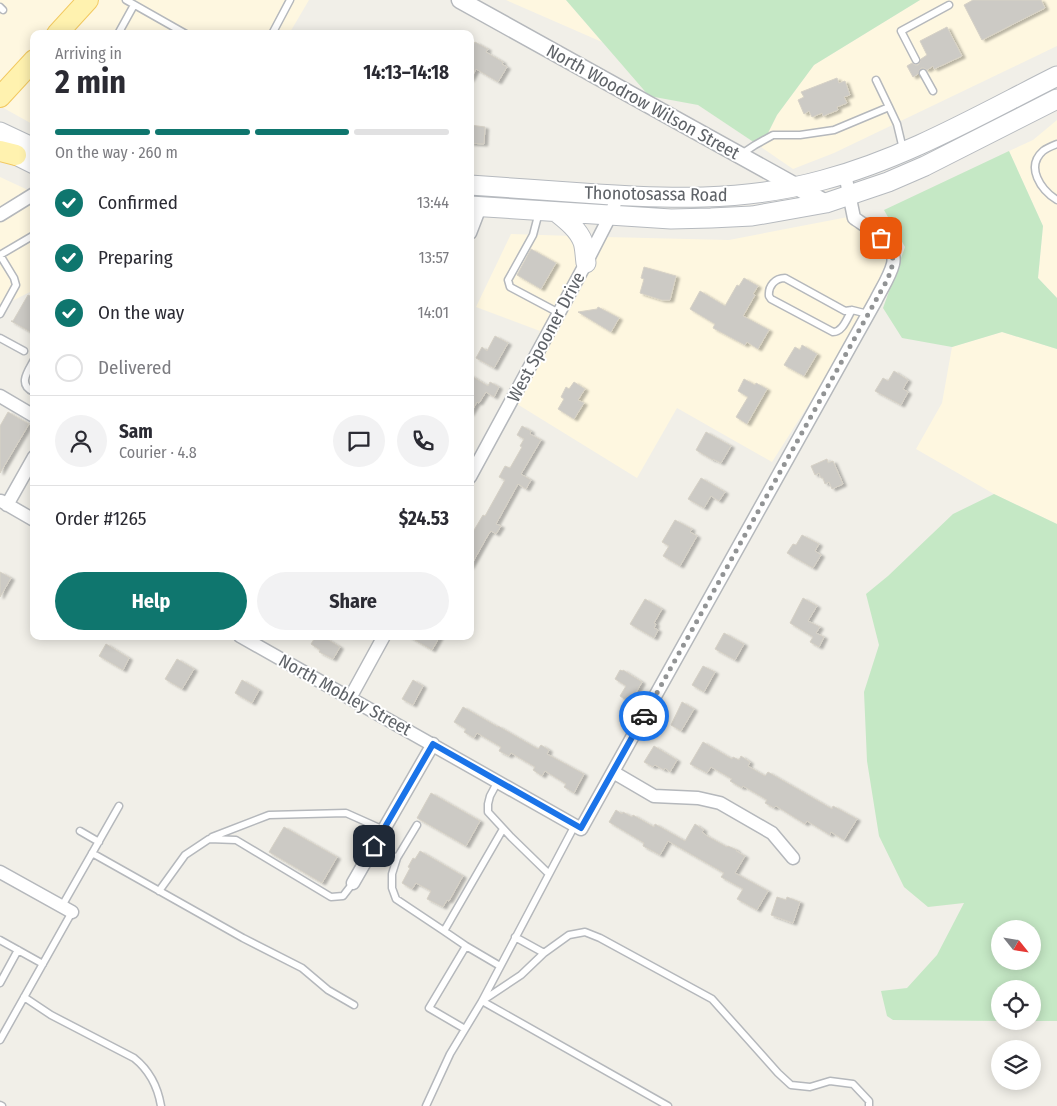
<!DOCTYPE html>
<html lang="en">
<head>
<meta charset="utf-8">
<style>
  body { margin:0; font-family:"Fira Sans Condensed",sans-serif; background:#f2f2f3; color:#2b2b33; height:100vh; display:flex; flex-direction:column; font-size:19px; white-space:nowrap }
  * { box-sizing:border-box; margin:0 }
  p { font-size:16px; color:#7c7c81 }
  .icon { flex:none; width:28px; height:28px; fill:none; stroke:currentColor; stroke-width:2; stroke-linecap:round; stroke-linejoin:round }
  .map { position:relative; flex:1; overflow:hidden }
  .drawer { position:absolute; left:30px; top:30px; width:444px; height:610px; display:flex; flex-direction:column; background:#fff; border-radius:10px; box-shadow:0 2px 12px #0003 }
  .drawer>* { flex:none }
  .needle { width:32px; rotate:120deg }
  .tools { position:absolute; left:991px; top:920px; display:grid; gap:10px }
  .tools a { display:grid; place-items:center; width:50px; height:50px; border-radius:50%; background:#fff; box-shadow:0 2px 12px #0003; font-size:25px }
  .pin { position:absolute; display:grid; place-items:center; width:42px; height:42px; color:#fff; margin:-21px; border-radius:10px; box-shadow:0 2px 8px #0006 }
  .courier { position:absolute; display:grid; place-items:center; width:50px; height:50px; margin:-25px; border:4px solid #1a73e8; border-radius:50%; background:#fff; color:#222; box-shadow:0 1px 6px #0007 }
  .head em { font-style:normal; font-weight:700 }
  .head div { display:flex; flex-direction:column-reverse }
  .head { display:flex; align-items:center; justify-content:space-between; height:85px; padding:0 25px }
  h1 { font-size:32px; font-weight:700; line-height:38px }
  .bar { display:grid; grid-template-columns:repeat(4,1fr); gap:8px 5px; align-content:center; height:60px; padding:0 25px }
  .bar i { height:6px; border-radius:4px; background:#e1e1e2 }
  .bar .current { background:#0f766e }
  .bar p { grid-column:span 4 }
  .line { display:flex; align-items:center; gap:12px; padding:0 25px; border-top:1px solid #e1e1e2 }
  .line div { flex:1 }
  .round { display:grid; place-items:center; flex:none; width:52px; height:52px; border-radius:26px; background:#f2f2f3 }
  ol { padding:0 25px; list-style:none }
  li { display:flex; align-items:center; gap:15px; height:55px }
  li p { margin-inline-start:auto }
  li .icon { padding:5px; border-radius:50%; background:#0f766e; color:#fff; stroke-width:4 }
  li:last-child { color:#7c7c81 }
  li i { width:28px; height:28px; border:2px solid #e1e1e2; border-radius:50% }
  .primary-button { display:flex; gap:10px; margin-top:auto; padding:10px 25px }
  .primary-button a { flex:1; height:58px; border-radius:30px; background:#0f766e; color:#fff; font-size:20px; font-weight:700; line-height:58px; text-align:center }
  .primary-button a+a { background:#f2f2f3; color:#2b2b33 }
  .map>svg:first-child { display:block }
  .commercial { fill:#fef7e0 }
  .green { fill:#c5e8c5; fill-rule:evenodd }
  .building { fill:#cccac5; stroke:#d6d1c6; filter:url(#shadow) }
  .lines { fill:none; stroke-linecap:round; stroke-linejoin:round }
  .service-casing { stroke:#b5b8bc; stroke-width:9 }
  .minor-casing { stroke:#b5b8bc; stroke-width:15 }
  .tertiary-casing { stroke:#b5b8bc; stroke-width:19 }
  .secondary-casing { stroke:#b6babf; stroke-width:21 }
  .primary-casing { stroke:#f2c960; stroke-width:22 }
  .service { stroke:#fff; stroke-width:6 }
  .minor { stroke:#fff; stroke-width:12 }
  .tertiary { stroke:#fff; stroke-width:16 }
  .secondary { stroke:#fff; stroke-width:19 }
  .primary { stroke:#fff2af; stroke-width:20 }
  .done { stroke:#929495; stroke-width:5; stroke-dasharray:0 9 }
  .route { stroke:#1a73e8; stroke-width:6 }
  .labels { text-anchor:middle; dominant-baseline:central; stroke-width:4; stroke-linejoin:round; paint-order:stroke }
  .street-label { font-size:18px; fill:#5f6368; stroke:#fff }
</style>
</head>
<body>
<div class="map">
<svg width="1057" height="1106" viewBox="0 0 1057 1106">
  <defs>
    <filter id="shadow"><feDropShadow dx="3.5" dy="2" stdDeviation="1" flood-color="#0004"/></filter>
  </defs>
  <rect width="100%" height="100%" fill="#f1efe8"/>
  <path class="commercial" d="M0,0H80L49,34H34V50L0,87Z
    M97,0H309L289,34H66Z
    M506,0H566L602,42Z
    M920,0H1057V46L834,153L793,169L761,147L777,115L814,65Z
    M34,69V125L0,106Z
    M1057,120V298L1038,278L1043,226L1009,151L1033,140Z
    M0,177L28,190L0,208Z
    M34,201V290L0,307V222Z
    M848,217L877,241L884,249L886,254L887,261L871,297L830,371L772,462L677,408L637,478L517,404L606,237L729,240Z
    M511,234L573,236L580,261L529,355L540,331L476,307Z
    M1002,332L1057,349V524L994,494L916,449L942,403L952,347Z"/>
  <path class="green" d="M566,0H920L814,65L777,115L761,147L698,105L649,96Z
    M1009,151L1043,226L1038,278L1057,298V349L1002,332L952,347L902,338L883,308L905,247L884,210Z
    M470,192L553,199L576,205L470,200Z
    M994,494L1057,524V1021H1033L1032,989H1000V1021L893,1020L887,1016L881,991L907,988L937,955L964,903L928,907L904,887L879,836L867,761L864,692L879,645L866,594L888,576L953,514ZM1000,929H1032V961H1000Z"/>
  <path class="building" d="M973,0H1041L1045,8L982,40L964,5Z
    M947,27L962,56L934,69L933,66L927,70L924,68H921L919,71L918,74L913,77L907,66L912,63L915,65H918L920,62L921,59L927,55L920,41Z
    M475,42L488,49L486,52L503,62L502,64L507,67L498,82L476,69L470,80V49Z
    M837,78L839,83L845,81L850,95L844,97L847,103L837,107L838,110L823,116L822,113L812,117L809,111L804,114L798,100L804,97L801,92Z
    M470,125L485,127L484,144L470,143Z
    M531,249L556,263L541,289L517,275Z
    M644,267L676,276L670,300H662L640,293L644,279L641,278Z
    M744,278L758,286L753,294L755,295L743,316L769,330L758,349L747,342L745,345L713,328L715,324L690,309L700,291L725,306L737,285L739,286Z
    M28,295L34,298V334L11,321H13Z
    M598,307L619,318L611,332L578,312L597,309Z
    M495,336L508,343L494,368L476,358L482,347L487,351Z
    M802,345L817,354L804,376L784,365L795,347L800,350Z
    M894,371L908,380L903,389L908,392L901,405L875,391L883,378L888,381Z
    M470,375L488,386L490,382L499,387L494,397L486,392L479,403L477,402L470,414Z
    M744,379L755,385L756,383L767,389L747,424L736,417L748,397L738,391Z
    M574,382L585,389L578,400L584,403L574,419L558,409L564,399L561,397L566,387L569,389Z
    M8,412L29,424L0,473V426Z
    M522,426L531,431L530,434L541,440L521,474L531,480L526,489L518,484L496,524L501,526L496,534L491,531L488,535L470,567V537L483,515L485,516L505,480L499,477L505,466L510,468L522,447L520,446L524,439L517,435Z
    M706,432L731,446L721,463L713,459V460L696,450Z
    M827,459L828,463L833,461L843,484L832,489L829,482L825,484L823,478H821L819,473L815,475L811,466Z
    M701,478L725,492L719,501L711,496L704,508L688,499Z
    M675,520L692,529L690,532L697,536L680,566L663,556L669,546L662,542Z
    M802,535L819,544L815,551L821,555L813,568L787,553L793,544L796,545Z
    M0,572L11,578L0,597Z
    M803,598L817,606L808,621L820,627L816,633L824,637L819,647L810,642L813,637L790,623Z
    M645,599L662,609L654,623L656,624L654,628L658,630L654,638L630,624Z
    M724,633L744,644L735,660L715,649Z
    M316,636H322L340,647L333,659L319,652L320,650L311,644Z
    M408,636H440L432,650Z
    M106,644L129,658L123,670L99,656Z
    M177,659L194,669L182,689L165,679Z
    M703,666L715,672L704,692L692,685Z
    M620,670L623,671V670L642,682L630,703L620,696L626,686L615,679Z
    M242,680L259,690L252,703L235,693Z
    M413,680L423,686L413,705L402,699Z
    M682,702L694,709L681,731L671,725Z
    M463,707L498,727V726L538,749L541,745L549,750L547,754L584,774L574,793L564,787L566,784L545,771L542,776L533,770L535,767L511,753L509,756L499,751L501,747L477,733L474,738L464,732L466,729L454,722Z
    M703,742L732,759L733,757L739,760L741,756L750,762L748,766L765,776L768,772L832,809L833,806L857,819L844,840L831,832L830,835L807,821L805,824L776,806L774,808L765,803L767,800L762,797L743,786L742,788L730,781L732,779L711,767L707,773L690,764Z
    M654,746L677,760L670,772L665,768L664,770L655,765L653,767L644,762Z
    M431,793L480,821L466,846L417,818Z
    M616,810L622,814L623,812L632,817L633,815L654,827L655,824L685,841L695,824L704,830L702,832L707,836L727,847L728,846L737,850L736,851L745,856L735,873L768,891L757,910L737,899L743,889L721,877L724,873L668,841L660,855L643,846L644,843L609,822Z
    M284,827L337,857L322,883L269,852Z
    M420,851L463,876L449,901L447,900L443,907L427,899L431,891L416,883L412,889L402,883L410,868L408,867L413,858L415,859Z
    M777,897L786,900L787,897L800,902L793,923L771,915Z"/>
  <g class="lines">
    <defs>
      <path id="service" d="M126,0L186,34
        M0,7L3,10
        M118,34L134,5
        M272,34L290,0
        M916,60L901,31L949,5
        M923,73L933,91
        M889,107L897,124L903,149
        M1057,144C1052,146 1047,148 1043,151C1025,167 1041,190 1057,200
        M740,155L755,145L773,135H800L834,130L889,107L876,80
        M539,212L533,235L508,280L510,287L559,313
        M0,255L14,278L16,285L0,314
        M0,255L34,235
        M852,310C847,318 843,332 833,332L771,299L769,296C768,286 775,278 785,278L845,311L852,310L868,314
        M0,338L24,351
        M34,360C28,371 17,385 34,392
        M498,781L490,796L488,804V812L511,837L549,874
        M417,825L397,858L392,874V888L396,899L444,931
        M80,831L99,842
        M212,837L269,815L346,813L384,830
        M374,846L397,858
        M92,853L243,938L302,968L328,990L354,1005
        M159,891L185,855L209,839L236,840L331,897L343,896L353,883
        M62,906L119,806
        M515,937L544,953L521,975L482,1001L668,1106
        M0,940L43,964
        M544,953L569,935L585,932L600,938L712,999L778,1073L791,1085L810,1087L830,1081L853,1084L869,1101V1106
        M500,966L466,946L444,931L503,829
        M0,983L18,950
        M24,997L51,1015L134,1058C149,1070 158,1088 161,1106
        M465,1029L429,1008L466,946
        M0,1040L72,912
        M0,1105L2,1106
        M426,1106L450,1054L482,1001L575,825"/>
      <path id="minor" d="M0,215L34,194
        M470,233L480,207
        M0,396L34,416
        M470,477L586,263L610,216L618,195
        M1,501L34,520
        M7,505L34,457
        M240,636L581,829L876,300C882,288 890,276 893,264C898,244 868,228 854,218L845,174
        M350,698L384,636
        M613,772L654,796L698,798L720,803L772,833L793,858
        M0,872L72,912
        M353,883L433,744"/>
      <path id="tertiary" d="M460,0L826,203"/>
      <path id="secondary" d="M0,132L34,148
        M4,145L16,155L34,164
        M470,185C508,188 545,190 583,193C664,199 744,202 823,180C906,158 981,114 1057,76
        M470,206L671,219L711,218L752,216L826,203L888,182L925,166L1057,99
        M556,212C566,220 578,229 583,242C585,248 585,256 586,263"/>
      <path id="primary" d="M57,34L88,0
        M0,97L34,60
        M0,151L16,155"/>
    </defs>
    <use href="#service" class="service-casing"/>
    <use href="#minor" class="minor-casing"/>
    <use href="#tertiary" class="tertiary-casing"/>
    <use href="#secondary" class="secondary-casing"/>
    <use href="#primary" class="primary-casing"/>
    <use href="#service" class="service"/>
    <use href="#minor" class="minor"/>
    <use href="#tertiary" class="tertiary"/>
    <use href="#secondary" class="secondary"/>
    <use href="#primary" class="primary"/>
  </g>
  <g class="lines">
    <path class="done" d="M644,716L876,300C884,285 900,263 889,247C887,243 884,240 881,238"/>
    <path class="route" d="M374,846L433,744L581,828L644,716"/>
  </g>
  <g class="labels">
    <g class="street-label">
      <text transform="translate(643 102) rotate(29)">North Woodrow Wilson Street</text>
      <text transform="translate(656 194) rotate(1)">Thonotosassa Road</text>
      <text transform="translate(546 337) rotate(-62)">West Spooner Drive</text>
      <text transform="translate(345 695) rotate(29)">North Mobley Street</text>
    </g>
  </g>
</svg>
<div class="tools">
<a><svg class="needle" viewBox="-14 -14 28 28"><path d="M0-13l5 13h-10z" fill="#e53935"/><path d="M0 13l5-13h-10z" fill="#7c7c81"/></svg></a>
<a><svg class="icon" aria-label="locate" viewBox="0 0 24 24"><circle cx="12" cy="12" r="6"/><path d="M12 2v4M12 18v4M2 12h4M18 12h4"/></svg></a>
<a><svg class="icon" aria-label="layers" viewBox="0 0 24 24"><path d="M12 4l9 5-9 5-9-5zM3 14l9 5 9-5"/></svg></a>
</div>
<div class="pin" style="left:881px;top:238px;background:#ea580c"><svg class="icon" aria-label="bag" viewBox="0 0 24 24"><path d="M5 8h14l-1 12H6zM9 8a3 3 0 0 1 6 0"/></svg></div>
<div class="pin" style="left:374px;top:846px;background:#1f2937"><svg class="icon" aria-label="home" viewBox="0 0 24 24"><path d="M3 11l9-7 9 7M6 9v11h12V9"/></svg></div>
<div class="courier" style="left:644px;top:716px"><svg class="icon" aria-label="car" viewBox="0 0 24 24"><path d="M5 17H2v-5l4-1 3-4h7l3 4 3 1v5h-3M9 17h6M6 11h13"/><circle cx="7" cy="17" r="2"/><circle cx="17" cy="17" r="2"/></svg></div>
<section class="drawer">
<div class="head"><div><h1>2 min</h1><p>Arriving in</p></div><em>14:13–14:18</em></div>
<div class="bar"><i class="current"></i><i class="current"></i><i class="current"></i><i></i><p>On the way · 260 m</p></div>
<ol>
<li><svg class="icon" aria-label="check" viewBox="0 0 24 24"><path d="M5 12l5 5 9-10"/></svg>Confirmed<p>13:44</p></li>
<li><svg class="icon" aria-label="check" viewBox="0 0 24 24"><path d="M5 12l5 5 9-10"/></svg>Preparing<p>13:57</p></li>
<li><svg class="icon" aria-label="check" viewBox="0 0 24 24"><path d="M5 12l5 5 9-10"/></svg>On the way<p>14:01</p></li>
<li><i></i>Delivered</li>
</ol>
<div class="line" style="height:90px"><a class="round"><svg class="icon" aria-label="person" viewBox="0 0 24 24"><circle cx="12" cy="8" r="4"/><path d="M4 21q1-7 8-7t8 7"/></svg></a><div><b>Sam</b><p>Courier · 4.8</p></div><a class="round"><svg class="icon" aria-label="chat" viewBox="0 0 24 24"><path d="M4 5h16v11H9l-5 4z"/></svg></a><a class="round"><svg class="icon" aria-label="phone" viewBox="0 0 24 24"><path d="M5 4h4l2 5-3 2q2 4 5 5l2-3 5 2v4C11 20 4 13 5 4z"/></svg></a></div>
<div class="line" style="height:65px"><div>Order #1265</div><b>$24.53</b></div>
<div class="primary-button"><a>Help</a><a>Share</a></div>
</section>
</div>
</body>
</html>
